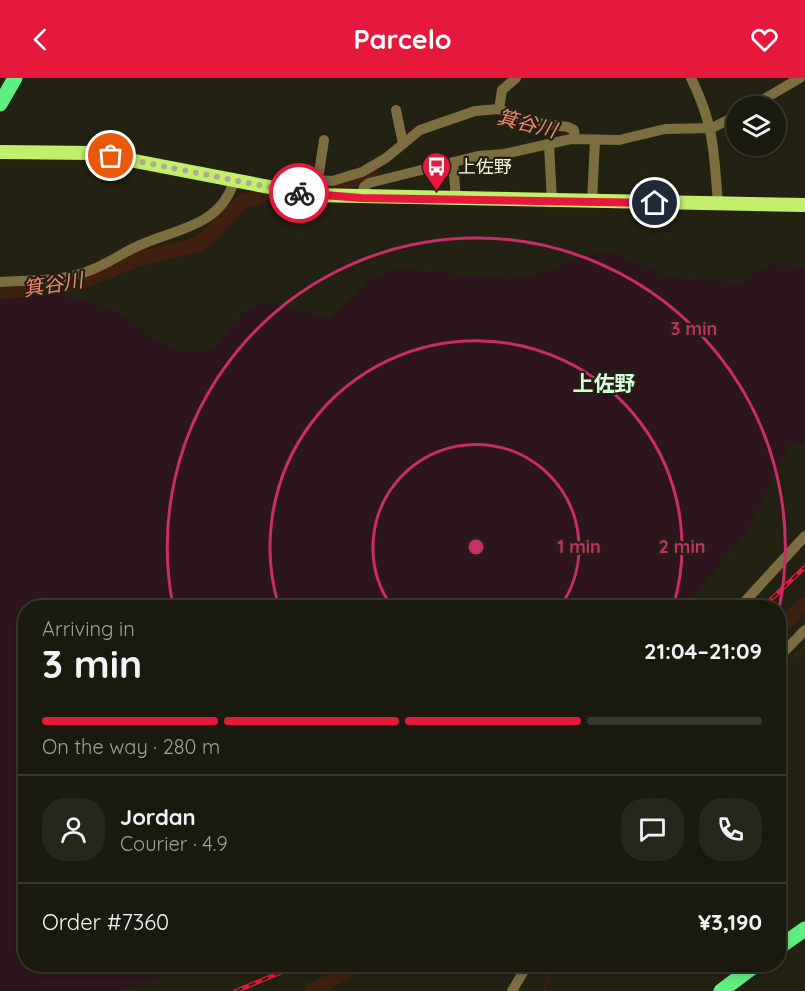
<!DOCTYPE html>
<html lang="en">
<head>
<meta charset="utf-8">
<style>
  body { margin:0; font-family:Quicksand,"Noto Sans JP",sans-serif; background:#27261b; color:#f1f3f6; height:100vh; display:flex; flex-direction:column; font-size:22px; white-space:nowrap }
  * { box-sizing:border-box; margin:0 }
  p { font-size:20px; color:#9fa09d }
  .icon { flex:none; width:33px; height:33px; fill:none; stroke:currentColor; stroke-width:2; stroke-linecap:round; stroke-linejoin:round }
  .map { position:relative; flex:1; overflow:hidden }
  .sheet { position:absolute; left:18px; top:522px; width:768px; height:372px; display:flex; flex-direction:column; background:#1a190d; border-radius:24px; box-shadow:0 3px 9px #0003,0 0 0 2px #38382e }
  .sheet>* { flex:none }
  .buttons { position:absolute; left:726px; top:18px; display:grid; gap:12px }
  .buttons a { display:grid; place-items:center; width:60px; height:60px; border-radius:50%; background:#1a190d; box-shadow:0 3px 9px #0003,0 0 0 2px #38382e; font-size:30px }
  .pin { position:absolute; display:grid; place-items:center; width:51px; height:51px; color:#fff; margin:-26px; border:3px solid #fff; border-radius:50%; box-shadow:0 2px 6px #0007 }
  .courier { position:absolute; display:grid; place-items:center; width:60px; height:60px; margin:-30px; border:4px solid #e6183e; border-radius:50%; background:#fff; color:#222; box-shadow:0 2px 8px #0007 }
  .headline em { font-style:normal; font-weight:700 }
  .headline div { display:flex; flex-direction:column-reverse }
  .headline { display:flex; align-items:center; justify-content:space-between; height:102px; padding:0 24px }
  h1 { font-size:39px; font-weight:700; line-height:45px }
  .bar { display:grid; grid-template-columns:repeat(4,1fr); gap:9px 6px; align-content:center; height:72px; padding:0 24px }
  .bar i { height:8px; border-radius:4px; background:#38382e }
  .bar .selected { background:#e6183e }
  .bar p { grid-column:span 4 }
  .line { display:flex; align-items:center; gap:15px; padding:0 24px; border-top:2px solid #38382e }
  .line div { flex:1 }
  .round { display:grid; place-items:center; flex:none; width:63px; height:63px; border-radius:24px; background:#27261b }
  header { display:flex; justify-content:space-between; align-items:center; height:78px; padding:0 24px; background:#e6183e; color:#fff; font-size:27px; font-weight:700 }
  .map>svg:first-child { display:block }
  .green { fill:#2c151c }
  .lines { fill:none; stroke-linecap:round; stroke-linejoin:round }
  .stream { stroke:#3e200f; stroke-width:2 }
  .river { stroke:#3e200f; stroke-width:15 }
  .minor { stroke:#7d6e41; stroke-width:10 }
  .major { stroke:#c2ef6a; stroke-width:14 }
  .highway { stroke:#5fee81; stroke-width:15 }
  .rail-casing { stroke:#e6183e; stroke-width:4.5 }
  .rail { stroke:#232111; stroke-width:2; stroke-dasharray:7; stroke-linecap:butt }
  .done { stroke:#afab92; stroke-width:6; stroke-dasharray:0 10.8 }
  .route { stroke:#e6183e; stroke-width:8 }
  .ring { fill:none; stroke:#c82e67; stroke-width:3 }
  .labels { text-anchor:middle; dominant-baseline:central; stroke-width:4.5; stroke-linejoin:round; paint-order:stroke }
  .poi-label { font-size:18px; fill:#fbf5d7; stroke:#232111; text-anchor:start }
  .water-label { font-size:20px; font-style:italic; fill:#f08770; stroke:#232111 }
  .quarter-label { font-size:21px; font-weight:bold; fill:#d9fbdc; stroke:#232111 }
  .centre { fill:#c82e67; stroke:#232111; stroke-width:3 }
  .ring-label { font-size:18px; text-anchor:middle; font-weight:bold; fill:#c82e67; stroke:#232111; stroke-width:4.5; stroke-linejoin:round; paint-order:stroke }
</style>
</head>
<body>
<header><svg class="icon" aria-label="back" viewBox="0 0 24 24"><path d="M15 5l-7 7 7 7"/></svg>Parcelo<svg class="icon" aria-label="heart" viewBox="0 0 24 24"><path d="M12 20l-8-8c-3-5 5-10 8-4 3-6 11-1 8 4z"/></svg></header>
<div class="map">
<svg width="805" height="913" viewBox="0 0 805 913">
  <rect width="100%" height="100%" fill="#232111"/>
  <path class="green" d="M613,174L669,200L742,205L768,187L805,189V364L789,367L745,457L683,529L26,530V886L208,887L172,895L115,913H0V222C12,220 24,216 36,216C56,215 99,225 116,234C141,247 161,274 191,275C227,277 232,231 259,227C283,224 307,238 330,240L373,199L399,191L510,201L546,194L590,176Z"/>
  <g class="lines">
    <path class="stream" d="M778,594L805,568
      M544,913L554,886"/>
    <path class="river" d="M297,107L339,108L371,94
      M0,214L81,204L138,181L196,167L208,159L243,123L263,117
      M778,551L805,526
      M312,913L359,886"/>
    <path class="minor" d="M691,0C714,46 714,75 718,126
      M752,28L800,0
      M499,31L502,12L516,0
      M396,32L403,66
      M549,66L552,124
      M453,84L456,121
      M317,102L332,103L362,94L386,80L420,52L475,33L499,31L529,44L568,49L574,52L575,61
      M317,108L324,62
      M361,119L364,109L369,105L478,78L504,76L571,61L619,62L665,51L712,50L736,38
      M592,124L595,62
      M0,204C29,202 64,204 91,192C110,185 126,172 145,165C182,150 221,146 234,103
      M739,530L805,458
      M778,580L805,552
      M512,913L528,886"/>
    <path class="major" d="M0,74L93,75L311,117L805,127"/>
    <path class="highway" d="M0,26L15,0
      M778,870L805,851
      M721,913L757,886"/>
    <defs>
      <path id="rail" d="M762,530L805,489
        M236,913L301,886"/>
    </defs>
    <use href="#rail" class="rail-casing"/>
    <use href="#rail" class="rail"/>
  </g>
  <g class="lines">
    <path class="done" d="M111,78L299,115"/>
    <path class="route" d="M299,115L361,120L655,125"/>
  </g>
  <g class="ring">
    <path d="M392 529A103 103 0 1 1 560 529"/>
    <path d="M279 529A206 206 0 1 1 673 529"/>
    <path d="M173 528A309 309 0 1 1 779 531"/>
  </g>
  <defs>
    <symbol id="bus-pin" viewBox="-11 -11 22 30"><path d="M0 17L-7.5 6A9.5 9.5 0 1 1 7.5 6Z" fill="#e6183e" stroke="#232111"/><path d="M-5-6H5V4H4V6H2V4H-2V6H-4V4H-5ZM-3.5-4V0h7V-4ZM-3.5 1.2v1.5H-2V1.2ZM2 1.2v1.5H3.5V1.2Z" fill="#fff"/></symbol>
  </defs>
  <g fill-rule="evenodd">
    <use href="#bus-pin" x="420" y="72" width="33" height="45"/>
  </g>
  <g class="labels">
    <g class="poi-label">
      <text x="458" y="88">上佐野</text>
    </g>
    <g class="water-label">
      <text transform="translate(527 45) rotate(14)">箕谷川</text>
      <text transform="translate(53 206) rotate(-9)">箕谷川</text>
    </g>
    <g class="quarter-label">
      <text x="604" y="305">上佐野</text>
    </g>
  </g>
  <circle cx="476" cy="469" r="9" class="centre"/>
  <g class="ring-label">
    <text x="694" y="257">3 min</text>
    <text x="579" y="475">1 min</text>
    <text x="682" y="475">2 min</text>
  </g>
</svg>
<div class="buttons">
<a><svg class="icon" aria-label="layers" viewBox="0 0 24 24"><path d="M12 4l9 5-9 5-9-5zM3 14l9 5 9-5"/></svg></a>
</div>
<div class="pin" style="left:111px;top:78px;background:#ea580c"><svg class="icon" aria-label="bag" viewBox="0 0 24 24"><path d="M5 8h14l-1 12H6zM9 8a3 3 0 0 1 6 0"/></svg></div>
<div class="pin" style="left:655px;top:125px;background:#1f2937"><svg class="icon" aria-label="home" viewBox="0 0 24 24"><path d="M3 11l9-7 9 7M6 9v11h12V9"/></svg></div>
<div class="courier" style="left:299px;top:115px"><svg class="icon" aria-label="bike" viewBox="0 0 24 24"><circle cx="6" cy="16" r="4"/><circle cx="18" cy="16" r="4"/><path d="M6 16l4-8h5l3 8M10 8l3 8H6M13 5h3"/></svg></div>
<section class="sheet">
<div class="headline"><div><h1>3 min</h1><p>Arriving in</p></div><em>21:04–21:09</em></div>
<div class="bar"><i class="selected"></i><i class="selected"></i><i class="selected"></i><i></i><p>On the way · 280 m</p></div>
<div class="line" style="height:108px"><a class="round"><svg class="icon" aria-label="person" viewBox="0 0 24 24"><circle cx="12" cy="8" r="4"/><path d="M4 21q1-7 8-7t8 7"/></svg></a><div><b>Jordan</b><p>Courier · 4.9</p></div><a class="round"><svg class="icon" aria-label="chat" viewBox="0 0 24 24"><path d="M4 5h16v11H9l-5 4z"/></svg></a><a class="round"><svg class="icon" aria-label="phone" viewBox="0 0 24 24"><path d="M5 4h4l2 5-3 2q2 4 5 5l2-3 5 2v4C11 20 4 13 5 4z"/></svg></a></div>
<div class="line" style="height:78px"><div>Order #7360</div><b>¥3,190</b></div>
</section>
</div>
</body>
</html>
